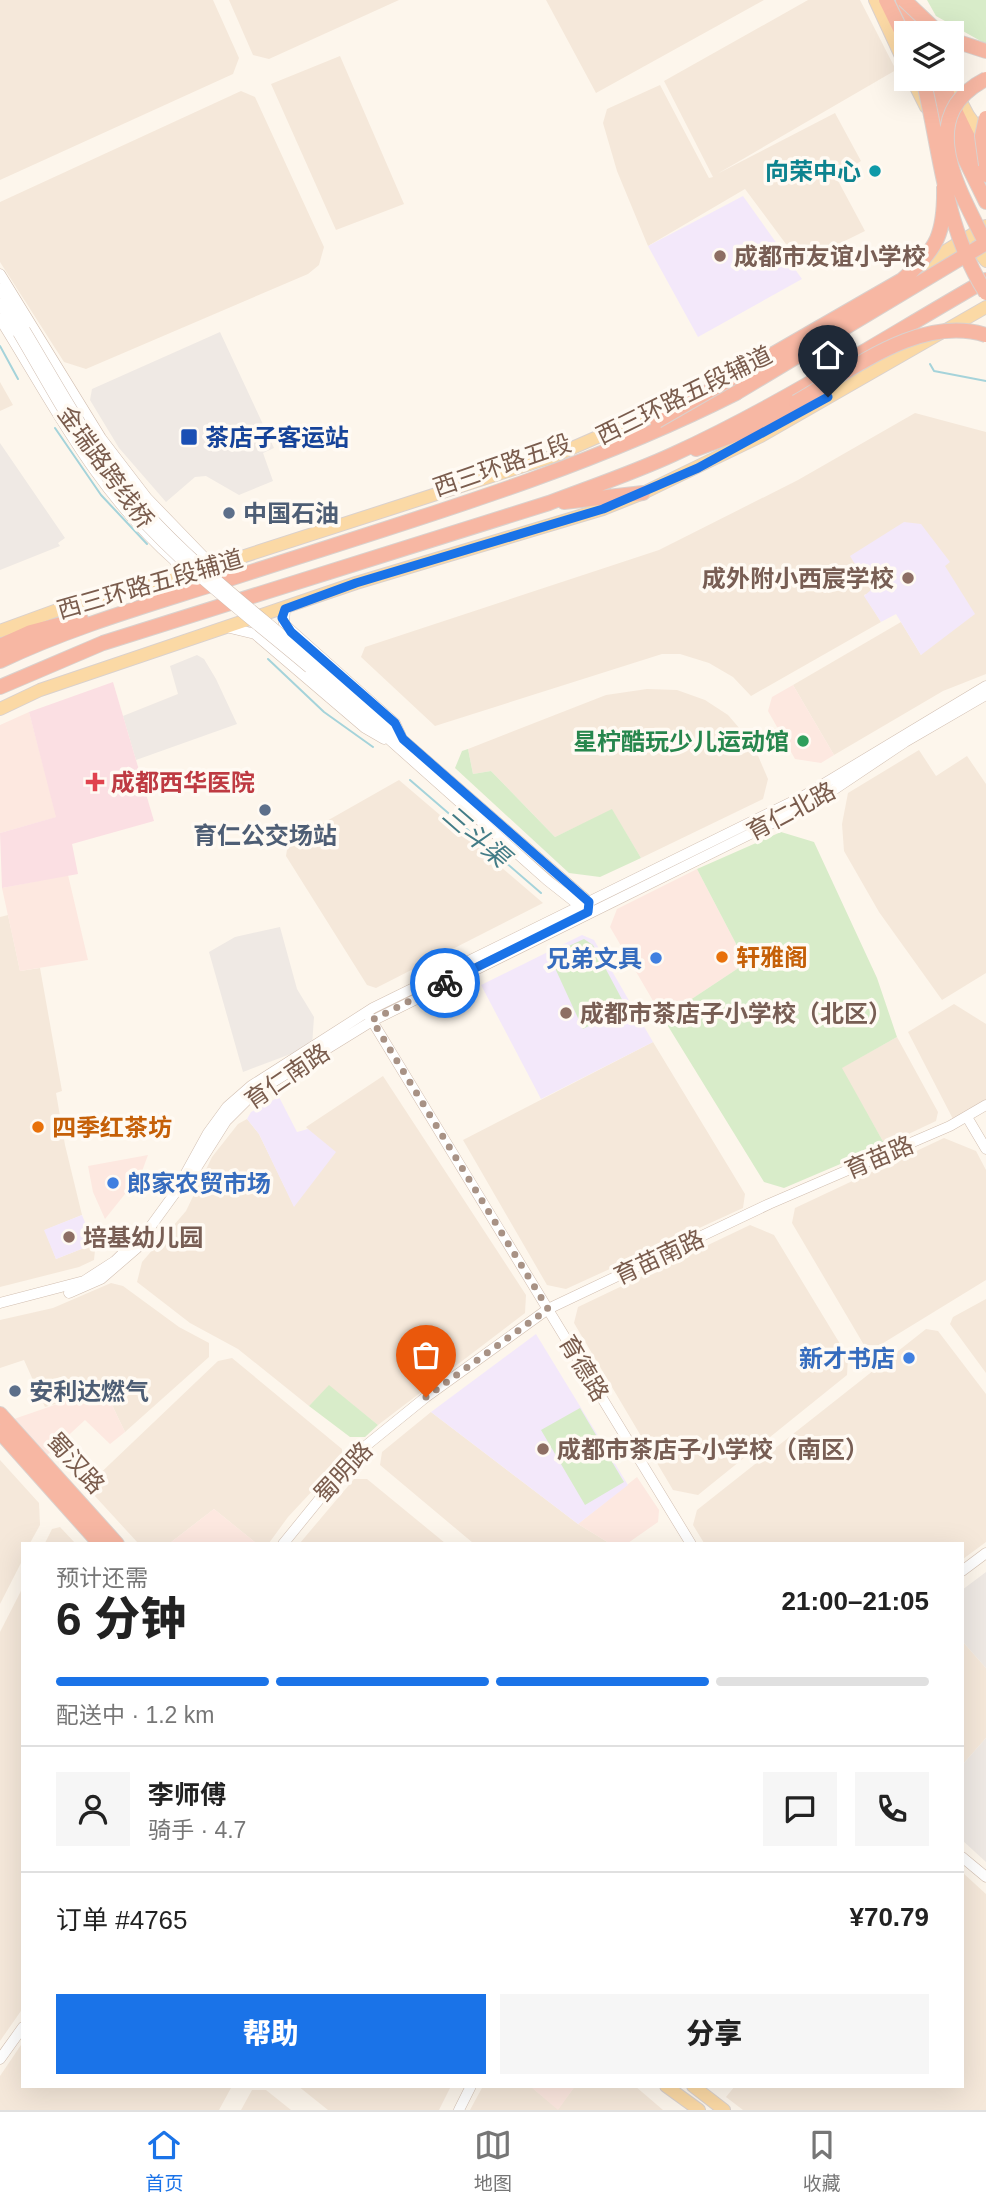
<!DOCTYPE html>
<html lang="zh">
<head>
<meta charset="utf-8">
<style>
  body { margin:0; font-family:Helvetica,"Noto Sans SC",sans-serif; background:#f6f6f6; color:#222; height:100vh; display:flex; flex-direction:column; font-size:26px; white-space:nowrap }
  * { box-sizing:border-box; margin:0 }
  p { font-size:23px; color:#767676 }
  .icon { flex:none; width:38px; height:38px; fill:none; stroke:currentColor; stroke-width:2; stroke-linecap:round; stroke-linejoin:round }
  .map { position:relative; flex:1; overflow:hidden }
  .sheet { position:absolute; left:21px; top:1542px; width:943px; height:546px; display:flex; flex-direction:column; background:#fff; border-radius:0px; box-shadow:0 7px 28px #0002 }
  .sheet>* { flex:none }
  .fabs { position:absolute; left:894px; top:21px; display:grid; gap:14px }
  .fabs a { display:grid; place-items:center; width:70px; height:70px; border-radius:0px; background:#fff; box-shadow:0 7px 28px #0002; font-size:35px }
  .pin { position:absolute; display:grid; place-items:center; width:60px; height:60px; color:#fff; margin:-72px -30px; border-radius:50% 50% 50% 0; rotate:-45deg; box-shadow:0 0 7px #0007 }
  .pin .icon { rotate:45deg }
  .courier { position:absolute; display:grid; place-items:center; width:70px; height:70px; margin:-35px; border:5px solid #1a73e8; border-radius:50%; background:#fff; color:#222; box-shadow:0 2px 9px #0007 }
  .head em { font-style:normal; font-weight:800 }
  .head div { display:flex; flex-direction:column-reverse }
  .head { display:flex; align-items:center; justify-content:space-between; height:119px; padding:0 35px }
  h1 { font-size:46px; font-weight:800; line-height:52px }
  .bar { display:grid; grid-template-columns:repeat(4,1fr); gap:10px 7px; align-content:center; height:84px; padding:0 35px }
  .bar i { height:9px; border-radius:5px; background:#e0e0e0 }
  .bar .active { background:#1a73e8 }
  .bar p { grid-column:span 4 }
  .line { display:flex; align-items:center; gap:18px; padding:0 35px; border-top:2px solid #e0e0e0 }
  .line div { flex:1 }
  .round { display:grid; place-items:center; flex:none; width:74px; height:74px; border-radius:0px; background:#f6f6f6 }
  .button { display:flex; gap:14px; margin-top:auto; padding:14px 35px }
  .button a { flex:1; height:80px; border-radius:0px; background:#1a73e8; color:#fff; font-size:28px; font-weight:800; line-height:80px; text-align:center }
  .button a+a { background:#f6f6f6; color:#222 }
  .dock { display:flex; justify-content:space-around; align-items:center; height:98px; border-top:2px solid #e0e0e0; background:#fff; font-size:19px; color:#767676 }
  .dock a { display:grid; justify-items:center; gap:4px }
  .dock .active { color:#1a73e8 }
  .map>svg:first-child { display:block }
  .residential { fill:#f5e8da }
  .commercial { fill:#fde8e0 }
  .industrial { fill:#efe9e4 }
  .education { fill:#f3e8fa }
  .medical { fill:#fbdfe3 }
  .green { fill:#d8ecc9 }
  .lines { fill:none; stroke-linecap:round; stroke-linejoin:round }
  .stream { stroke:#a5d3da; stroke-width:2 }
  .minor-casing { stroke:#d1beb0; stroke-width:11 }
  .major-casing { stroke:#dad1cd; stroke-width:14 }
  .highway-casing { stroke:#dad1cd; stroke-width:16 }
  .minor { stroke:#fff; stroke-width:10 }
  .major { stroke:#fbd9a5; stroke-width:12 }
  .highway { stroke:#f7b7a3; stroke-width:14 }
  .minor-bridge-casing { stroke:#d1beb0; stroke-width:11; stroke-linecap:butt }
  .highway-bridge-casing { stroke:#dad1cd; stroke-width:16; stroke-linecap:butt }
  .minor-bridge { stroke:#fff; stroke-width:10 }
  .highway-bridge { stroke:#f7b7a3; stroke-width:14 }
  .done { stroke:#a89285; stroke-width:7; stroke-dasharray:0 12.6 }
  .route { stroke:#1a73e8; stroke-width:9 }
  .culture-dot { fill:#0f9aa8; stroke:#fffaf3; stroke-width:2.5 }
  .education-dot { fill:#8d6e63; stroke:#fffaf3; stroke-width:2.5 }
  .transit-dot { fill:#1a4fb4; stroke:#fffaf3; stroke-width:2.5 }
  .service-dot { fill:#5c6f8a; stroke:#fffaf3; stroke-width:2.5 }
  .leisure-dot { fill:#2e9e5b; stroke:#fffaf3; stroke-width:2.5 }
  .health-dot { fill:#e0444e; stroke:#fffaf3; stroke-width:2.5 }
  .food-dot { fill:#e8710a; stroke:#fffaf3; stroke-width:2.5 }
  .shop-dot { fill:#3f7fe0; stroke:#fffaf3; stroke-width:2.5 }
  .labels { text-anchor:middle; dominant-baseline:central; stroke-width:7; stroke-linejoin:round; paint-order:stroke }
  .culture-label { font-size:24px; font-weight:bold; fill:#0d838f; stroke:#fffaf3; text-anchor:end }
  .education-label { font-size:24px; font-weight:bold; fill:#785e54; stroke:#fffaf3; text-anchor:start }
  .street-label { font-size:24px; fill:#7a5c4d; stroke:#fffaf3 }
  .transit-label { font-size:24px; font-weight:bold; fill:#164399; stroke:#fffaf3; text-anchor:start }
  .service-label { font-size:24px; font-weight:bold; fill:#4e5e75; stroke:#fffaf3; text-anchor:start }
  .leisure-label { font-size:24px; font-weight:bold; fill:#27864d; stroke:#fffaf3; text-anchor:end }
  .health-label { font-size:24px; font-weight:bold; fill:#be3a42; stroke:#fffaf3; text-anchor:start }
  .food-label { font-size:24px; font-weight:bold; fill:#c56008; stroke:#fffaf3; text-anchor:start }
  .shop-label { font-size:24px; font-weight:bold; fill:#366cbe; stroke:#fffaf3; text-anchor:end }
  .water-label { font-size:26px; font-style:italic; fill:#437c86; stroke:#fffaf3 }
</style>
</head>
<body>
<div class="map">
<svg width="986" height="2110" viewBox="0 0 986 2110">
  <rect width="100%" height="100%" fill="#fdf6ec"/>
  <path class="residential" d="M0,0H213L239,58L233,74L0,180Z
    M229,0H399L269,59L253,55Z
    M546,0H764L596,93Z
    M808,0H860L896,70L717,174L835,113L861,161L836,177L865,231L800,263L745,189L648,246L617,171L603,123L607,109L660,85L709,178L713,177L664,81Z
    M340,56L404,204L336,230L271,84Z
    M241,91L255,97L324,247L319,265L308,274L86,369L64,362L0,262V202Z
    M0,382L13,405L0,411Z
    M915,413L986,432V674L943,691L834,755L793,685L901,622L921,655L944,566L949,562L864,595L881,622L751,696L733,677L709,663L680,654H662L435,726L361,657L365,647L659,550L798,480Z
    M647,689L677,690L705,700L728,715L753,744L768,779L763,799L641,858L612,810L555,837L491,771L473,774L468,749L606,695Z
    M919,750L936,776L967,756L986,784V973L942,1000L879,912L844,851L842,824L848,793Z
    M399,780L543,903L376,988L367,985L286,856L288,843Z
    M8,915L20,971L40,968L62,1091L56,1093L65,1145L82,1215L45,1230L56,1259L94,1244L95,1250L94,1260L79,1267L0,1287V917Z
    M954,1004L986,1024V1101L953,1119L908,1032Z
    M897,1037L938,1112L936,1121L885,1145L841,1068Z
    M653,1042L745,1194L743,1208L566,1289L547,1285L463,1140Z
    M383,1076L526,1295L525,1313L378,1425L329,1386L309,1406L238,1349L190,1323L137,1282L142,1262L186,1211L212,1157L238,1124L247,1119L259,1134L294,1206L308,1129L306,1127Z
    M944,1138L976,1151L986,1170V1280L880,1345H864L792,1223L795,1208Z
    M750,1225L774,1235L848,1357L847,1375L698,1495L673,1490L574,1323L578,1307Z
    M111,1283L123,1286L179,1327L209,1343V1357L125,1432L100,1380L66,1401L45,1407L24,1360L0,1368V1320L53,1308Z
    M986,1299V1373L950,1324L953,1317Z
    M926,1329L938,1331L986,1394V1542L963,1559L962,1544L704,1543L693,1525L697,1510Z
    M232,1358L342,1449V1459L288,1517L269,1543H256L214,1509L170,1543H138L93,1494L90,1483L218,1361Z
    M431,1412L578,1524L609,1543H473L380,1465L382,1452Z
    M0,1460L39,1503L40,1525L30,1543L23,1544V1559L0,1604Z
    M354,1479H367L445,1543H300Z
    M60,1527L75,1543H45L52,1529Z
    M23,1587V2008L0,2041V1632Z
    M963,1642L986,1668V1738L963,1764Z
    M963,1873L986,1894V2110H743L726,2097L735,2086H962Z
    M23,2042V2086H232L219,2110H0V2076Z
    M298,2086H451L439,2110H328Z
    M483,2086H530L558,2109L575,2086H635L663,2110H470Z
    M252,2090H266L291,2110H241Z"/>
  <path class="commercial" d="M793,685L834,755L821,763L795,759L768,711L772,697Z
    M29,712L57,817L0,833V725Z
    M697,869L746,963L663,1018L610,927L617,909Z
    M68,875L88,960L20,971L2,888Z
    M148,1155L141,1174L105,1219L93,1192L88,1166Z
    M100,1380L125,1432L110,1444L85,1420L45,1457L14,1419L66,1401Z
    M637,1477L659,1510L658,1522L628,1543H609L578,1524Z
    M214,1509L256,1543H170Z
    M530,2086H575L558,2110Z"/>
  <path class="industrial" d="M220,332L274,448L263,453L273,481L239,495L206,476L195,477L166,502L119,448L90,400L92,389Z
    M0,443L65,538L58,543L60,546L0,570Z
    M197,655L204,659L216,679L237,724L136,760L123,716L178,694L170,666Z
    M280,927L297,989L314,1017L312,1046L243,1072L209,952L235,937Z
    M986,1572V1668L963,1642L962,1590Z
    M986,1738V1862L962,1840L963,1764Z"/>
  <path class="education" d="M743,196L802,279L698,337L648,246Z
    M904,522L921,524L950,562L945,566L975,614L921,655L896,614L881,622L864,596L871,590L850,556Z
    M582,935L594,940L653,1042L541,1099L481,985Z
    M279,1097L297,1132L308,1129L336,1152L294,1207L259,1134L247,1119L251,1112Z
    M82,1215L94,1244L56,1259L44,1230Z
    M536,1334L628,1485L578,1524L431,1412Z"/>
  <path class="medical" d="M113,682L154,821L72,844L78,874L2,888L0,833L56,817L29,712Z"/>
  <path class="green" d="M927,0H986V44L936,16Z
    M468,749L473,774L491,771L555,837L612,809L641,858L600,877L569,873L455,768L462,751Z
    M781,832L814,842L877,978L897,1037L842,1068L885,1145L784,1188L764,1182L663,1018L746,963L697,869Z
    M584,939L593,945L626,1007L583,1029L549,955Z
    M329,1385L378,1425L365,1437H350L309,1406Z
    M580,1408L624,1482L585,1505L541,1430Z"/>
  <g class="lines">
    <path class="stream" d="M0,346L18,379
      M930,364L934,371L986,381
      M55,428L101,495L147,544
      M268,659L324,712L373,747
      M410,780L541,893"/>
    <defs>
      <path id="minor" d="M0,274L101,438L147,498L205,558L224,563
        M0,289L25,330
        M0,304L18,333
        M0,319C55,407 95,490 175,561L177,571L167,580
        M285,609L284,624L395,723L401,736
        M230,628L255,634L365,728L384,739
        M314,662L589,902V908
        M309,668L547,880L585,910
        M369,1016L691,1544
        M967,1117L986,1149
        M188,1181L226,1121L252,1095L372,1021L817,801L905,742L986,695
        M69,1293L101,1279L137,1248
        M0,1303L84,1281L115,1261L151,1226L175,1193L208,1133L227,1107L251,1086L373,1008L802,797L986,686
        M283,1544L357,1453L426,1397L548,1309L769,1204L950,1126L986,1105
        M962,1571L986,1553
        M962,1857L986,1877
        M0,2059L23,2027
        M459,2110L471,2086"/>
      <path id="major" d="M875,0L906,67
        M912,79L926,107
        M949,79L968,115L986,140
        M968,247L978,250L986,261
        M918,268L986,226
        M0,631L82,601L164,582L554,456L682,400
        M0,709L40,690L356,583L603,509L643,493L761,436L986,307
        M666,2086L699,2110
        M693,2086L724,2110"/>
      <path id="highway" d="M886,0L906,41
        M903,0L919,33
        M952,40L986,51
        M940,79L986,175
        M926,80L986,202
        M696,449L753,428L796,402
        M564,502L643,493
        M0,646L31,632L81,619
        M0,661C69,628 142,607 214,584C390,526 570,477 736,393
        M0,687L103,643L549,503C591,487 633,473 674,454C781,405 883,339 986,280
        M0,1414L117,1544
        M0,1432L100,1544"/>
    </defs>
    <use href="#minor" class="minor-casing"/>
    <use href="#major" class="major-casing"/>
    <use href="#highway" class="highway-casing"/>
    <use href="#minor" class="minor"/>
    <use href="#major" class="major"/>
    <use href="#highway" class="highway"/>
    <defs>
      <path id="minor-bridge" d="M25,330C60,388 92,449 136,500C188,561 254,610 314,662
        M18,333C54,394 87,458 134,512C185,570 250,618 309,668"/>
      <path id="highway-bridge" d="M904,0L939,33
        M923,79C941,151 944,228 986,293
        M986,79C912,117 961,192 986,244
        M986,118L982,136L986,165
        M736,393L986,243
        M796,402C851,371 919,314 986,335
        M657,421L902,280C938,249 945,233 944,186"/>
    </defs>
    <use href="#minor-bridge" class="minor-bridge-casing"/>
    <use href="#highway-bridge" class="highway-bridge-casing"/>
    <use href="#minor-bridge" class="minor-bridge"/>
    <use href="#highway-bridge" class="highway-bridge"/>
  </g>
  <g class="lines">
    <path class="done" d="M426,1397L548,1309L372,1020L445,983"/>
    <path class="route" d="M445,983L588,912L589,902L403,739L395,723L291,632L282,618L285,609L356,583L603,509L698,468L828,397"/>
  </g>
  <circle class="culture-dot" cx="875" cy="171" r="7"/>
  <g class="education-dot">
    <circle cx="720" cy="256" r="7"/>
    <circle cx="908" cy="578" r="7"/>
    <circle cx="566" cy="1013" r="7"/>
    <circle cx="69" cy="1237" r="7"/>
    <circle cx="543" cy="1449" r="7"/>
  </g>
  <rect class="transit-dot" x="180" y="428" width="18" height="18" rx="3.5"/>
  <g class="service-dot">
    <circle cx="229" cy="513" r="7"/>
    <circle cx="265" cy="810" r="7"/>
    <circle cx="15" cy="1391" r="7"/>
  </g>
  <circle class="leisure-dot" cx="803" cy="741" r="7"/>
  <path class="health-dot" d="M91.5 771.5h7v7h7v7h-7v7h-7v-7h-7v-7h7z"/>
  <g class="food-dot">
    <circle cx="722" cy="957" r="7"/>
    <circle cx="38" cy="1127" r="7"/>
  </g>
  <g class="shop-dot">
    <circle cx="656" cy="958" r="7"/>
    <circle cx="113" cy="1183" r="7"/>
    <circle cx="909" cy="1358" r="7"/>
  </g>
  <g class="labels">
    <g class="culture-label">
      <text x="861" y="171">向荣中心</text>
    </g>
    <g class="education-label">
      <text x="734" y="256">成都市友谊小学校</text>
      <text x="894" y="578" text-anchor="end">成外附小西宸学校</text>
      <text x="580" y="1013">成都市茶店子小学校（北区）</text>
      <text x="83" y="1237">培基幼儿园</text>
      <text x="557" y="1449">成都市茶店子小学校（南区）</text>
    </g>
    <g class="street-label">
      <text transform="translate(684 395) rotate(-26)">西三环路五段辅道</text>
      <text transform="translate(502 465) rotate(-19)">西三环路五段</text>
      <text transform="translate(106 467) rotate(54)">金瑞路跨线桥</text>
      <text transform="translate(150 584) rotate(-16)">西三环路五段辅道</text>
      <text transform="translate(791 811) rotate(-28)">育仁北路</text>
      <text transform="translate(287 1076) rotate(-34)">育仁南路</text>
      <text transform="translate(879 1157) rotate(-23)">育苗路</text>
      <text transform="translate(659 1257) rotate(-25)">育苗南路</text>
      <text transform="translate(584 1368) rotate(59)">育德路</text>
      <text transform="translate(76 1463) rotate(48)">蜀汉路</text>
      <text transform="translate(343 1472) rotate(-47)">蜀明路</text>
    </g>
    <g class="transit-label">
      <text x="205" y="437">茶店子客运站</text>
    </g>
    <g class="service-label">
      <text x="243" y="513">中国石油</text>
      <text x="265" y="835" text-anchor="middle">育仁公交场站</text>
      <text x="29" y="1391">安利达燃气</text>
    </g>
    <g class="leisure-label">
      <text x="789" y="741">星柠酷玩少儿运动馆</text>
    </g>
    <g class="health-label">
      <text x="111" y="782">成都西华医院</text>
    </g>
    <g class="food-label">
      <text x="736" y="957">轩雅阁</text>
      <text x="52" y="1127">四季红茶坊</text>
    </g>
    <g class="shop-label">
      <text x="642" y="958">兄弟文具</text>
      <text x="127" y="1183" text-anchor="start">郎家农贸市场</text>
      <text x="895" y="1358">新才书店</text>
    </g>
    <g class="water-label">
      <text transform="translate(476 836) rotate(41)">三斗渠</text>
    </g>
  </g>
</svg>
<div class="fabs">
<a><svg class="icon" aria-label="layers" viewBox="0 0 24 24"><path d="M12 4l9 5-9 5-9-5zM3 14l9 5 9-5"/></svg></a>
</div>
<div class="pin" style="left:426px;top:1397px;background:#ea580c"><svg class="icon" aria-label="bag" viewBox="0 0 24 24"><path d="M5 8h14l-1 12H6zM9 8a3 3 0 0 1 6 0"/></svg></div>
<div class="pin" style="left:828px;top:397px;background:#1f2937"><svg class="icon" aria-label="home" viewBox="0 0 24 24"><path d="M3 11l9-7 9 7M6 9v11h12V9"/></svg></div>
<div class="courier" style="left:445px;top:983px"><svg class="icon" aria-label="bike" viewBox="0 0 24 24"><circle cx="6" cy="16" r="4"/><circle cx="18" cy="16" r="4"/><path d="M6 16l4-8h5l3 8M10 8l3 8H6M13 5h3"/></svg></div>
<section class="sheet">
<div class="head"><div><h1>6 分钟</h1><p>预计还需</p></div><em>21:00–21:05</em></div>
<div class="bar"><i class="active"></i><i class="active"></i><i class="active"></i><i></i><p>配送中 · 1.2 km</p></div>
<div class="line" style="height:126px"><a class="round"><svg class="icon" aria-label="person" viewBox="0 0 24 24"><circle cx="12" cy="8" r="4"/><path d="M4 21q1-7 8-7t8 7"/></svg></a><div><b>李师傅</b><p>骑手 · 4.7</p></div><a class="round"><svg class="icon" aria-label="chat" viewBox="0 0 24 24"><path d="M4 5h16v11H9l-5 4z"/></svg></a><a class="round"><svg class="icon" aria-label="phone" viewBox="0 0 24 24"><path d="M5 4h4l2 5-3 2q2 4 5 5l2-3 5 2v4C11 20 4 13 5 4z"/></svg></a></div>
<div class="line" style="height:91px"><div>订单 #4765</div><b>¥70.79</b></div>
<div class="button"><a>帮助</a><a>分享</a></div>
</section>
</div>
<nav class="dock">
<a class="active"><svg class="icon" aria-label="home" viewBox="0 0 24 24"><path d="M3 11l9-7 9 7M6 9v11h12V9"/></svg>首页</a>
<a><svg class="icon" aria-label="map" viewBox="0 0 24 24"><path d="M3 6l6-2 6 2 6-2v14l-6 2-6-2-6 2zM9 4v14M15 6v14"/></svg>地图</a>
<a><svg class="icon" aria-label="saved" viewBox="0 0 24 24"><path d="M7 4h10v16l-5-4-5 4z"/></svg>收藏</a>
</nav>
</body>
</html>
